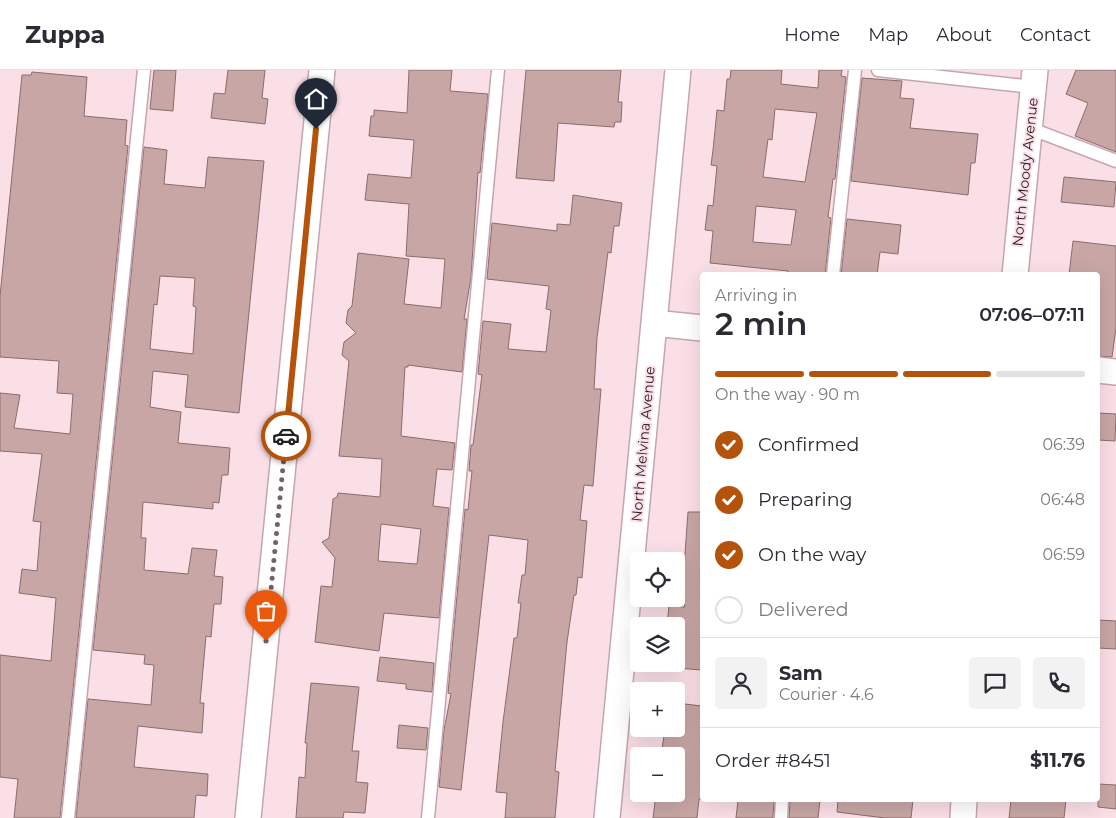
<!DOCTYPE html>
<html lang="en">
<head>
<meta charset="utf-8">
<style>
  body { margin:0; font-family:Montserrat,sans-serif; background:#f2f2f3; color:#2b2b33; height:100vh; display:flex; flex-direction:column; font-size:19px; white-space:nowrap }
  * { box-sizing:border-box; margin:0 }
  p { font-size:16px; color:#7c7c81 }
  .icon { flex:none; width:28px; height:28px; fill:none; stroke:currentColor; stroke-width:2; stroke-linecap:round; stroke-linejoin:round }
  .map { position:relative; flex:1; overflow:hidden }
  .panel { position:absolute; left:700px; top:202px; width:400px; height:530px; display:flex; flex-direction:column; background:#fff; border-radius:5px; box-shadow:0 5px 20px #0002 }
  .panel>* { flex:none }
  .tools { position:absolute; left:630px; top:482px; display:grid; gap:10px }
  .tools a { display:grid; place-items:center; width:55px; height:55px; border-radius:5px; background:#fff; box-shadow:0 5px 20px #0002; font-size:25px }
  .pin { position:absolute; display:grid; place-items:center; width:42px; height:42px; color:#fff; margin:-51px -21px; border-radius:50% 50% 50% 0; rotate:-45deg; box-shadow:0 0 5px #0007 }
  .pin .icon { rotate:45deg }
  .courier { position:absolute; display:grid; place-items:center; width:50px; height:50px; margin:-25px; border:4px solid #b45309; border-radius:50%; background:#fff; color:#222; box-shadow:0 1px 6px #0007 }
  .head em { font-style:normal; font-weight:600 }
  .head div { display:flex; flex-direction:column-reverse }
  .head { display:flex; align-items:center; justify-content:space-between; height:85px; padding:0 15px }
  h1 { font-size:32px; font-weight:600; line-height:38px }
  .bar { display:grid; grid-template-columns:repeat(4,1fr); gap:8px 5px; align-content:center; height:60px; padding:0 15px }
  .bar i { height:6px; border-radius:4px; background:#e1e1e2 }
  .bar .current { background:#b45309 }
  .bar p { grid-column:span 4 }
  .line { display:flex; align-items:center; gap:12px; padding:0 15px; border-top:1px solid #e1e1e2 }
  .line div { flex:1 }
  .round { display:grid; place-items:center; flex:none; width:52px; height:52px; border-radius:5px; background:#f2f2f3 }
  ol { padding:0 15px; list-style:none }
  li { display:flex; align-items:center; gap:15px; height:55px }
  li p { margin-inline-start:auto }
  li .icon { padding:5px; border-radius:50%; background:#b45309; color:#fff; stroke-width:4 }
  li:last-child { color:#7c7c81 }
  li i { width:28px; height:28px; border:2px solid #e1e1e2; border-radius:50% }
  header { display:flex; align-items:center; gap:30px; box-sizing:border-box; height:70px; padding:0 25px; background:#fff; border-bottom:1px solid #e1e1e2 }
  header strong { font-size:24px }
  nav { display:flex; gap:28px; margin-inline-start:auto; font-size:18px }
  .map>svg:first-child { display:block }
  .building { fill:#c9a6a6; stroke:#8b6c6c; fill-rule:evenodd }
  .lines { fill:none; stroke-linecap:round; stroke-linejoin:round }
  .lane-casing { stroke:#c6a5ae; stroke-width:15 }
  .street-casing { stroke:#c6a5ae; stroke-width:28 }
  .lane { stroke:#fff; stroke-width:12 }
  .street { stroke:#fff; stroke-width:25 }
  .done { stroke:#736266; stroke-width:5; stroke-dasharray:0 9 }
  .route { stroke:#b45309; stroke-width:6 }
  .labels { text-anchor:middle; dominant-baseline:central; stroke-width:4; stroke-linejoin:round; paint-order:stroke }
  .street-label { font-size:14px; fill:#2a1e21; stroke:#fbdfe6 }
</style>
</head>
<body>
<header>
<strong>Zuppa</strong>
<nav><a>Home</a><a>Map</a><a>About</a><a>Contact</a></nav>
</header>
<div class="map">
<svg width="1116" height="748" viewBox="0 0 1116 748">
  <rect width="100%" height="100%" fill="#fbdfe6"/>
  <path class="building" d="M154,0H176L173,41L150,39Z
    M228,0H265L262,28L268,29L265,54L211,48L214,23L225,24Z
    M409,0H452L450,21L488,24L480,103L478,102L471,207L464,249H467L462,302L408,295V297H405L401,366L455,373L452,400L437,399L433,436L449,438L439,548L384,543L379,581L315,572L321,516L332,517L335,488L322,472L329,468L333,429L337,427L338,423L380,427L382,389L339,386L349,291L342,285L344,272L356,263L346,253L348,240L352,236L358,183L409,189L404,234L441,238L445,189L406,186L409,134L365,130L368,104L411,108L414,70L369,66L371,46H374V40L407,43ZM381,454L421,459L417,494L378,491Z
    M526,0H621L618,32H622L621,52H615L614,57L558,53L554,111L516,108Z
    M731,0H782L781,14L818,18L819,0H842L841,6L846,7L835,109H833L828,147L831,148L825,205H787L788,201L710,193L713,161L705,160L708,135L713,136L717,96L711,95L713,80L717,40L724,41L727,9H730ZM775,39L817,43L805,112L763,107L768,69L772,70ZM756,136L796,140L791,175L753,172Z
    M1076,0H1116V82L1075,66L1088,33L1066,24Z
    M32,2L87,7L84,46L127,50L125,75L128,76L60,748H14L18,709L0,707V585L51,591L56,528L19,523L22,499L37,501L41,452L33,451L42,384L0,381V323L20,325L14,358L70,364L73,324L57,323L59,291L0,287V226L22,5H31Z
    M862,8L902,11L900,28L914,29L910,58L978,64L975,93H971L968,125L851,111Z
    M144,77L167,80L164,114L205,118L208,87L264,91L239,343L185,337L188,305L153,301L150,337L181,342L178,373L230,378L228,405H222L219,433L213,432V439L143,432L141,468H146L144,500L188,504L192,478L217,480L214,506L223,507L221,534H214L211,567L206,566L200,633H204L202,663L138,656L134,697L208,704L207,726L196,725L194,748H76L88,629L151,635L154,595L144,594L145,585L93,580ZM160,206L195,208L193,236L196,237L193,284L150,279L154,234L157,235Z
    M1064,107L1116,112L1114,137L1061,132Z
    M573,125L622,133L619,156H614L611,183L608,182L597,268L594,319H601L593,416L584,415L580,450L587,451L582,508L578,507L576,525H574L567,572L555,701L559,702L555,748H505L507,723L496,722L503,652L514,568H517L521,533H518L522,505H525L528,470L489,465L461,720L439,717L444,660L451,624L448,623L465,439L468,440L472,401H469L471,375H473L482,305L478,304L483,251L511,254L508,279L546,282L551,240L546,239L549,216L487,209L492,153L557,161V154L570,155Z
    M847,149L901,155L898,184L880,182L877,205H841Z
    M1073,171L1116,176V258L1112,287L1098,286V205H1069Z
    M1098,343L1116,344L1115,371L1098,370Z
    M688,442H702V600L676,598V556H667L669,536L685,537L682,526Z
    M1098,550L1116,551V579L1098,578Z
    M380,587L434,593L432,622L406,619V614L377,611Z
    M311,613L359,617L352,681H359L356,712L368,713L365,743L344,742L343,748H296L299,707L305,708L307,673H305Z
    M676,633L702,636V729H699L697,748H653L656,724H676V686H661L665,659H676Z
    M399,655L428,658L426,680L397,678Z
    M1098,714L1116,715V739L1098,737Z
    M738,730H774L773,748H736Z
    M790,730H820L818,748H789Z
    M838,730H913L911,748H885L837,742Z
    M1011,730H1066L1064,748H1009Z"/>
  <g class="lines">
    <defs>
      <path id="lane" d="M878,0L1033,17
        M1029,58L1116,91
        M833,205L855,0
        M68,748L144,0
        M428,748L498,0
        M781,748L782,730"/>
      <path id="street" d="M1015,205L1035,0
        M654,253L702,258
        M1098,300L1116,302
        M248,748L322,0
        M607,748L678,0
        M963,748L964,730"/>
    </defs>
    <use href="#lane" class="lane-casing"/>
    <use href="#street" class="street-casing"/>
    <use href="#lane" class="lane"/>
    <use href="#street" class="street"/>
  </g>
  <g class="lines">
    <path class="done" d="M266,571L286,366"/>
    <path class="route" d="M286,366L316,59"/>
  </g>
  <g class="labels">
    <g class="street-label">
      <text transform="translate(1025 102) rotate(-84)">North Moody Avenue</text>
      <text transform="translate(643 374) rotate(-85)">North Melvina Avenue</text>
    </g>
  </g>
</svg>
<div class="tools">
<a><svg class="icon" aria-label="locate" viewBox="0 0 24 24"><circle cx="12" cy="12" r="6"/><path d="M12 2v4M12 18v4M2 12h4M18 12h4"/></svg></a>
<a><svg class="icon" aria-label="layers" viewBox="0 0 24 24"><path d="M12 4l9 5-9 5-9-5zM3 14l9 5 9-5"/></svg></a>
<a>+</a>
<a>−</a>
</div>
<div class="pin" style="left:266px;top:571px;background:#ea580c"><svg class="icon" aria-label="bag" viewBox="0 0 24 24"><path d="M5 8h14l-1 12H6zM9 8a3 3 0 0 1 6 0"/></svg></div>
<div class="pin" style="left:316px;top:59px;background:#1f2937"><svg class="icon" aria-label="home" viewBox="0 0 24 24"><path d="M3 11l9-7 9 7M6 9v11h12V9"/></svg></div>
<div class="courier" style="left:286px;top:366px"><svg class="icon" aria-label="car" viewBox="0 0 24 24"><path d="M5 17H2v-5l4-1 3-4h7l3 4 3 1v5h-3M9 17h6M6 11h13"/><circle cx="7" cy="17" r="2"/><circle cx="17" cy="17" r="2"/></svg></div>
<section class="panel">
<div class="head"><div><h1>2 min</h1><p>Arriving in</p></div><em>07:06–07:11</em></div>
<div class="bar"><i class="current"></i><i class="current"></i><i class="current"></i><i></i><p>On the way · 90 m</p></div>
<ol>
<li><svg class="icon" aria-label="check" viewBox="0 0 24 24"><path d="M5 12l5 5 9-10"/></svg>Confirmed<p>06:39</p></li>
<li><svg class="icon" aria-label="check" viewBox="0 0 24 24"><path d="M5 12l5 5 9-10"/></svg>Preparing<p>06:48</p></li>
<li><svg class="icon" aria-label="check" viewBox="0 0 24 24"><path d="M5 12l5 5 9-10"/></svg>On the way<p>06:59</p></li>
<li><i></i>Delivered</li>
</ol>
<div class="line" style="height:90px"><a class="round"><svg class="icon" aria-label="person" viewBox="0 0 24 24"><circle cx="12" cy="8" r="4"/><path d="M4 21q1-7 8-7t8 7"/></svg></a><div><b>Sam</b><p>Courier · 4.6</p></div><a class="round"><svg class="icon" aria-label="chat" viewBox="0 0 24 24"><path d="M4 5h16v11H9l-5 4z"/></svg></a><a class="round"><svg class="icon" aria-label="phone" viewBox="0 0 24 24"><path d="M5 4h4l2 5-3 2q2 4 5 5l2-3 5 2v4C11 20 4 13 5 4z"/></svg></a></div>
<div class="line" style="height:65px"><div>Order #8451</div><b>$11.76</b></div>
</section>
</div>
</body>
</html>
